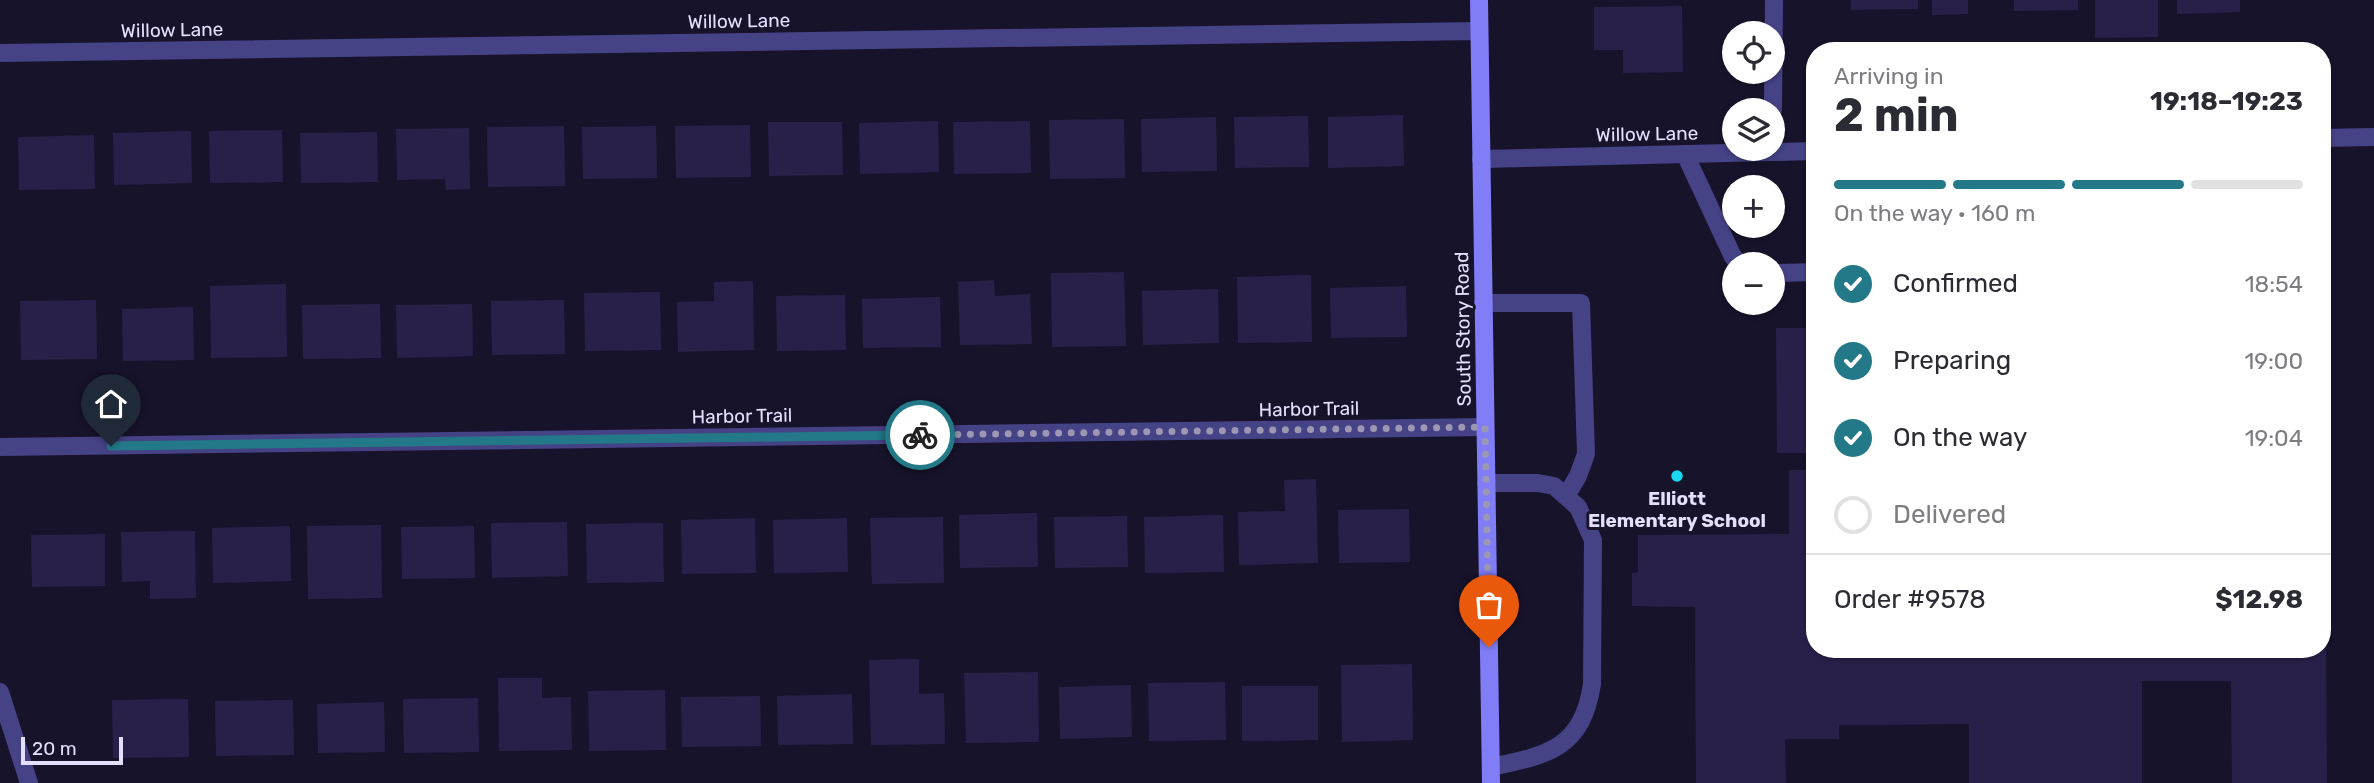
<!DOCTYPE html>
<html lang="en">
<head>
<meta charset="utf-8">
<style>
  body { margin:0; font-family:Rubik,sans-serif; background:#f2f2f3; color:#2b2b33; height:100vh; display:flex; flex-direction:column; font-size:26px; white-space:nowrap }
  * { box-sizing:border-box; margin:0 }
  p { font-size:23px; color:#7c7c81 }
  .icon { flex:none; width:38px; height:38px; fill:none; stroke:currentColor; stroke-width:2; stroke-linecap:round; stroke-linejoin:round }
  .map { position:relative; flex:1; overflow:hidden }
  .sheet { position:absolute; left:1806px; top:42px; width:525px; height:616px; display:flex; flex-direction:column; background:#fff; border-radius:28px; box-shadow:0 2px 5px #0004 }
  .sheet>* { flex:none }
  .fabs { position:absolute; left:1722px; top:21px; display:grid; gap:14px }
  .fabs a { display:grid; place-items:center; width:63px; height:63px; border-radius:50%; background:#fff; box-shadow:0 2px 5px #0004; font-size:35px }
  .scale { position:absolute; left:21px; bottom:18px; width:102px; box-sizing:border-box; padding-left:7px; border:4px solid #e3dffd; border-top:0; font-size:19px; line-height:24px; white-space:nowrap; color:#e3dffd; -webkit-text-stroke:5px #17132b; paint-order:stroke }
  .pin { position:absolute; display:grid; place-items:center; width:60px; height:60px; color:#fff; margin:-72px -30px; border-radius:50% 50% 50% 0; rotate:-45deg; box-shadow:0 0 7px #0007 }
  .pin .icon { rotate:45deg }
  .courier { position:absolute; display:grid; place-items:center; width:70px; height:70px; margin:-35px; border:5px solid #237988; border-radius:50%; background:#fff; color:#222; box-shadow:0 2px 9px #0007 }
  .summary em { font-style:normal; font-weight:700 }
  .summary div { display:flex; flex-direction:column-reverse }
  .summary { display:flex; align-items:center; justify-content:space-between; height:119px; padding:0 28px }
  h1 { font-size:46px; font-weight:700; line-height:52px }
  .bar { display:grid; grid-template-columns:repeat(4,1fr); gap:10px 7px; align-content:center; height:84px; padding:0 28px }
  .bar i { height:9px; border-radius:5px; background:#e1e1e2 }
  .bar .active { background:#237988 }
  .bar p { grid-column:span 4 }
  .line { display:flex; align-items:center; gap:18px; padding:0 28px; border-top:2px solid #e1e1e2 }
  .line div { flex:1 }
  ol { padding:0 28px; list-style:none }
  li { display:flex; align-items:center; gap:21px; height:77px }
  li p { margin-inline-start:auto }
  li .icon { padding:7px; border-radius:50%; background:#237988; color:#fff; stroke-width:4 }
  li:last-child { color:#7c7c81 }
  li i { width:38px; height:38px; border:4px solid #e1e1e2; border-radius:50% }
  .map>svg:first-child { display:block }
  .building { fill:#29204a }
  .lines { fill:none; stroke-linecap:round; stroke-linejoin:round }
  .lane { stroke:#454286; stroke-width:18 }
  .street { stroke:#454286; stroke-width:18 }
  .secondary { stroke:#817df6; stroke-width:18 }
  .done { stroke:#9c98b4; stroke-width:7; stroke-dasharray:0 12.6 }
  .route { stroke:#237988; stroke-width:9 }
  .poi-dot { fill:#19d8ef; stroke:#17132b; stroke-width:2.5 }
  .labels { text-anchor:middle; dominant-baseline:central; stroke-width:6; stroke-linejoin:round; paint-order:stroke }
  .street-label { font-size:19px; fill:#e3dffd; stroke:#17132b }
  .poi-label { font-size:19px; font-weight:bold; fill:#e3dffd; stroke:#17132b }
</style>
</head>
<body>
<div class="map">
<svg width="2374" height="783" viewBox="0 0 2374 783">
  <rect width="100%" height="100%" fill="#17132b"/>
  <path class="building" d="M1851,0H1918V9L1851,10Z
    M1932,0H1968V14L1932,15Z
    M2014,0H2078V10L2014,11Z
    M2095,0H2158V37L2095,38Z
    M2177,0H2240V12L2177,14Z
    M1682,6L1683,72L1623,73V50H1594V7Z
    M1403,115L1404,166L1328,168V117Z
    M1308,116L1309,167L1235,168L1234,117Z
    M1216,117L1217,171L1142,172L1141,119Z
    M1124,119L1125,178L1050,179L1049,120Z
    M938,121L939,172L860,174L859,123Z
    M1030,121L1031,173L954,174L953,122Z
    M768,122H842L843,175L769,176Z
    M750,125L751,177L676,178L675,126Z
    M564,126L565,186L488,187L487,127Z
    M656,126L657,178L583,179L582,127Z
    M469,128L470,189L446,190L445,179L397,180L396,129Z
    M282,130L283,182L210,183L209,131Z
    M191,131L192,183L114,185L113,133Z
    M377,132L378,182L301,183L300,133Z
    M94,135L95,189L19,190L18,137Z
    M1124,272L1126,346L1052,347L1051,273Z
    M1311,275L1312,342L1238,343L1237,277Z
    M994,280L995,296L1030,294L1032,344L960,345L958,282Z
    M753,281L754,350L678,352L677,302L714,301V282Z
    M286,284L287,357L211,358L210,286Z
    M1406,286L1407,337L1331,338L1330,288Z
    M1218,289L1219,343L1143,345L1142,291Z
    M660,292L661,350L585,351L584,293Z
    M845,295L846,350L777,351L776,296Z
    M940,297L941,347L863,348L862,299Z
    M96,300L97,359L21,360L20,301Z
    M564,300L565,354L492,355L491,301Z
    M380,304L381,358L303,359L302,305Z
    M472,304L473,356L397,358L396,305Z
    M193,307L194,360L123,361L122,309Z
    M1776,328H1815V453H1777Z
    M1789,470H1815V649H1946V652H1971V649H2322V618H2326L2327,783H2232L2231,681H2142V783H1969V724L1839,725V739H1785L1786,783H1696L1695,607L1632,606V573L1638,572V535L1789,534Z
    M1316,479L1318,563L1239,565L1238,512L1285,511L1284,480Z
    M1409,509L1410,562L1339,563L1338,510Z
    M1037,513L1038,567L960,568L959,515Z
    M1223,515L1224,572L1145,573L1144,517Z
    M1127,516L1128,567L1055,568L1054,517Z
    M943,517L944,583L872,584L870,518Z
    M755,518L756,573L682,574L681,520Z
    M847,518L848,572L774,573L773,520Z
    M567,522L568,576L492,578L491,523Z
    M663,523L664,582L587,583L586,524Z
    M381,525L382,598L308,599L307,526Z
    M290,526L291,581L213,583L212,528Z
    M474,526L475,578L402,579L401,527Z
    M195,531L196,598L150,599V581L122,582L121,532Z
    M105,534V586L32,587L31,535Z
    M919,659V694L944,693L945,744L871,745L869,660Z
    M1412,664L1413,740L1342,742L1341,665Z
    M1038,672L1039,742L966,743L964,673Z
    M498,678H542V698L571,697L572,750L499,751Z
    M1225,682L1226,740L1149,741L1148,683Z
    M1131,685L1132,737L1060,739L1059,687Z
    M1242,686H1318V740L1242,741Z
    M665,690L666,750L589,751L588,691Z
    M852,694L853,744L778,745L777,696Z
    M760,696L761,746L682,747L681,697Z
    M478,698L479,752L404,753L403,699Z
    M188,699L189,757L113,758L112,700Z
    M293,700L294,755L216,756L215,701Z
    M384,702L385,752L318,753L317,704Z"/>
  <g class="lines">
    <path class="lane" d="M1685,154L1733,257L1741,264
      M1773,273L1815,272
      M1483,303H1581L1586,454L1578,476L1566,496
      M1486,483H1538L1554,486L1578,507L1593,540L1592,684C1582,749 1548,755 1491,767"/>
    <path class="street" d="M0,53L1479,31
      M1773,110L1774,0
      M2322,138L2374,137
      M1481,159L1815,151
      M0,447L1485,427
      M0,692L29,783"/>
    <path class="secondary" d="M1479,0L1491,783"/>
  </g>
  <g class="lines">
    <path class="done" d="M920,435L1485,427L1489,647"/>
    <path class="route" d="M111,446L920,435"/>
  </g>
  <circle class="poi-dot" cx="1677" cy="476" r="7"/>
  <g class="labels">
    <g class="street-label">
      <text transform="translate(739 21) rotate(-1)">Willow Lane</text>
      <text transform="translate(172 30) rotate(-1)">Willow Lane</text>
      <text transform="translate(1647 134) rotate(-1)">Willow Lane</text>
      <text transform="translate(1463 329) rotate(-91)">South Story Road</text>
      <text transform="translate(1309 409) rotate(-1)">Harbor Trail</text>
      <text transform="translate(742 416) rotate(-1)">Harbor Trail</text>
    </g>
    <g class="poi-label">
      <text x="1677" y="498">Elliott<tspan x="1677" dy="22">Elementary School</tspan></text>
    </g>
  </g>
</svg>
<div class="fabs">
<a><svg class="icon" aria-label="locate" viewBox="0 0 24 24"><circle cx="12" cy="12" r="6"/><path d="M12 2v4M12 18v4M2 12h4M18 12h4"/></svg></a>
<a><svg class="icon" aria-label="layers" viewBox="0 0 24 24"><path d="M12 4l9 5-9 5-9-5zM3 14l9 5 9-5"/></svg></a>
<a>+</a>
<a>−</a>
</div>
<div class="scale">20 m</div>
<div class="pin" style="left:1489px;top:647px;background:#ea580c"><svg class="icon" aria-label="bag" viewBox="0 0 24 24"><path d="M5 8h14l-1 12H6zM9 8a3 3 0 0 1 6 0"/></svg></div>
<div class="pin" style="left:111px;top:446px;background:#1f2937"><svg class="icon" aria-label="home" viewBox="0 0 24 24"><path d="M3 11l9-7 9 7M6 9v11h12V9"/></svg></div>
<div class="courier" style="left:920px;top:435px"><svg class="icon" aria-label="bike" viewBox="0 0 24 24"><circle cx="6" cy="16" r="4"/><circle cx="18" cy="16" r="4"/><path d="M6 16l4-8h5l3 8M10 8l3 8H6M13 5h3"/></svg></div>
<section class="sheet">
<div class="summary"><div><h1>2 min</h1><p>Arriving in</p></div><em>19:18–19:23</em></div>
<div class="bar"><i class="active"></i><i class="active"></i><i class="active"></i><i></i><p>On the way · 160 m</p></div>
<ol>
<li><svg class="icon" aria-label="check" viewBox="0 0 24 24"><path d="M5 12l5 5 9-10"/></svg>Confirmed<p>18:54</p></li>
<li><svg class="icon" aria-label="check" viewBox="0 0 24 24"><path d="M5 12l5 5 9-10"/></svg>Preparing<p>19:00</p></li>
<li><svg class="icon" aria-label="check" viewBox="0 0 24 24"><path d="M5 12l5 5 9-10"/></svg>On the way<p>19:04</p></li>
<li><i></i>Delivered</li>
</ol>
<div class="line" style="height:91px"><div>Order #9578</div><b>$12.98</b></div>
</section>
</div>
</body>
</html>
